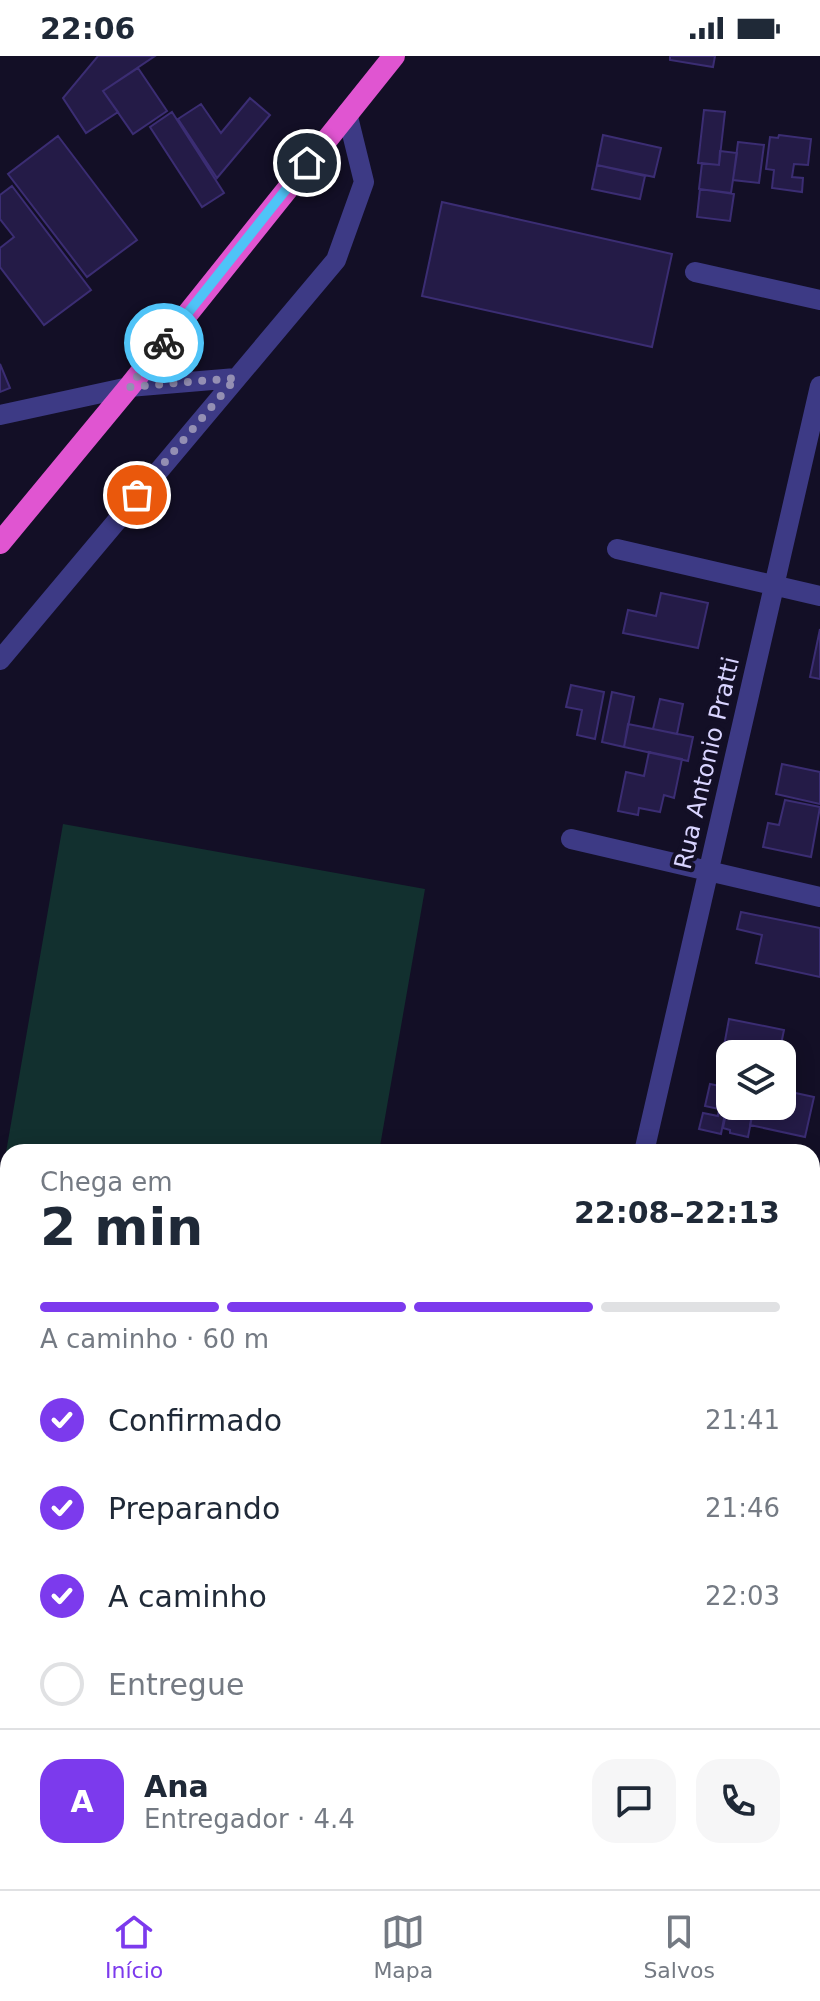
<!DOCTYPE html>
<html lang="pt">
<head>
<meta charset="utf-8">
<style>
  body { margin:0; font-family:"DejaVu Sans",sans-serif; background:#f6f6f7; color:#1f2937; height:100vh; display:flex; flex-direction:column; font-size:30px; white-space:nowrap }
  * { box-sizing:border-box; margin:0 }
  p { font-size:26px; color:#747a83 }
  .icon { flex:none; width:44px; height:44px; fill:none; stroke:currentColor; stroke-width:2; stroke-linecap:round; stroke-linejoin:round }
  .map { position:relative; flex:1; overflow:hidden }
  .panel { position:absolute; left:0px; top:1088px; width:820px; height:746px; display:flex; flex-direction:column; background:#fff; border-radius:24px 24px 0 0; box-shadow:0 4px 20px #0003 }
  .panel>* { flex:none }
  .fabs { position:absolute; left:716px; top:984px; display:grid; gap:16px }
  .fabs a { display:grid; place-items:center; width:80px; height:80px; border-radius:16px; background:#fff; box-shadow:0 4px 20px #0003; font-size:40px }
  .pin { position:absolute; display:grid; place-items:center; width:68px; height:68px; color:#fff; margin:-34px; border:4px solid #fff; border-radius:50%; box-shadow:0 2px 8px #0007 }
  .courier { position:absolute; display:grid; place-items:center; width:80px; height:80px; margin:-40px; border:6px solid #4fc3f7; border-radius:50%; background:#fff; color:#222; box-shadow:0 2px 10px #0007 }
  .overview em { font-style:normal; font-weight:600 }
  .overview div { display:flex; flex-direction:column-reverse }
  .overview { display:flex; align-items:center; justify-content:space-between; height:136px; padding:0 40px }
  h1 { font-size:52px; font-weight:600; line-height:60px }
  .bar { display:grid; grid-template-columns:repeat(4,1fr); gap:12px 8px; align-content:center; height:96px; padding:0 40px }
  .bar i { height:10px; border-radius:6px; background:#e0e1e3 }
  .bar .current { background:#7c3aed }
  .bar p { grid-column:span 4 }
  .line { display:flex; align-items:center; gap:20px; padding:0 40px; border-top:2px solid #e0e1e3 }
  .line div { flex:1 }
  .round { display:grid; place-items:center; flex:none; width:84px; height:84px; border-radius:24px; background:#f6f6f7 }
  ol { padding:0 40px; list-style:none }
  li { display:flex; align-items:center; gap:24px; height:88px }
  li p { margin-inline-start:auto }
  li .icon { padding:8px; border-radius:50%; background:#7c3aed; color:#fff; stroke-width:4 }
  li:last-child { color:#747a83 }
  li i { width:44px; height:44px; border:4px solid #e0e1e3; border-radius:50% }
  .status { display:flex; justify-content:space-between; align-items:center; height:56px; padding:0 40px; background:#fff; direction:ltr }
  .status svg { height:22px; fill:currentColor }
  .dock { display:flex; justify-content:space-around; align-items:center; height:112px; border-top:2px solid #e0e1e3; background:#fff; font-size:22px; color:#747a83 }
  .dock a { display:grid; justify-items:center; gap:4px }
  .dock .current { color:#7c3aed }
  .map>svg:first-child { display:block }
  .green { fill:#12302f }
  .building { fill:#241b47; stroke:#3b2d73; stroke-width:2 }
  .lines { fill:none; stroke-linecap:round; stroke-linejoin:round }
  .minor { stroke:#3d3a85; stroke-width:20 }
  .trunk { stroke:#e055d1; stroke-width:22 }
  .done { stroke:#948fb3; stroke-width:8; stroke-dasharray:0 14.4 }
  .route { stroke:#4fc3f7; stroke-width:10 }
  .labels { text-anchor:middle; dominant-baseline:central; stroke-width:8; stroke-linejoin:round; paint-order:stroke }
  .street-label { font-size:24px; fill:#d9d4ff; stroke:#130f26 }
</style>
</head>
<body>
<div class="status"><b>22:06</b><svg viewBox="0 0 49 12"><path d="M0 12V9h3v3zM5 12V6h3v6zM10 12V3h3v9zM15 12V0h3v12zM26 1h20v11H26zM47 4h2v5h-2z"/></svg></div>
<div class="map">
<svg width="820" height="1833" viewBox="0 0 820 1833">
  <rect width="100%" height="100%" fill="#130f26"/>
  <path class="green" d="M63,768L425,833L379,1096H8V1296L0,1295V1131Z
    M1,1752L8,1753V1826H278L277,1833H0Z
    M350,1826H427L457,1833H349Z"/>
  <path class="building" d="M98,0H155L103,35L118,56L86,77L63,42Z
    M670,0H715L713,11L670,4Z
    M138,12L167,55L133,78L103,35Z
    M250,42L270,59L217,122L178,63L201,48L221,77Z
    M704,54L725,56L719,109L698,107Z
    M172,56L224,137L202,151L150,71Z
    M603,79L661,92L654,121L597,109Z
    M779,79L811,83L808,109L794,108L792,121L803,122L802,136L772,132L774,114L766,113L770,81L778,82Z
    M58,80L137,184L87,221L8,118Z
    M738,86L764,89L759,127L733,124Z
    M720,95L737,97L731,137L699,133L702,107L719,109Z
    M597,109L645,120L640,143L592,133Z
    M12,130L91,234L44,269L0,211V192L14,181L0,163V139Z
    M700,133L734,138L730,165L697,161Z
    M442,146L672,198L652,291L422,240Z
    M0,308L10,332L0,336Z
    M661,537L708,547L698,592L623,577L628,554L656,560Z
    M820,573V623L810,621Z
    M571,629L604,636L595,683L577,679L582,654L566,651Z
    M612,636L634,641L624,691L602,686Z
    M660,643L683,648L677,678L653,673Z
    M628,668L693,681L688,705L624,691Z
    M649,696L682,703L674,742L664,739L660,756L639,752L638,759L618,755L626,716L644,720Z
    M782,708L820,716V748L776,738Z
    M785,744L820,751L811,801L763,791L768,767L779,769Z
    M741,856L820,872V921L756,907L762,879L737,873Z
    M729,963L784,974L779,998H763L724,990Z
    M710,1028L730,1032L721,1078L699,1073L703,1057L718,1060L719,1053L705,1050Z
    M782,1034L814,1041L805,1081L750,1069L754,1050H782Z
    M730,1037V1050H754L748,1081L730,1077V1074L723,1072Z
    M812,1176L820,1177V1233L812,1231Z
    M812,1257L820,1259L817,1282L812,1281Z
    M820,1609V1671L812,1669V1652Z
    M0,1654L8,1655V1755L0,1754Z"/>
  <g class="lines">
    <path class="minor" d="M695,216L820,244
      M0,359L129,331L236,322
      M617,493L820,540
      M0,604L336,204L364,126L347,57
      M571,783L820,841
      M644,1096L820,330
      M812,1131L820,1133
      M812,1432L820,1434
      M812,1733L820,1735"/>
    <path class="trunk" d="M0,487L129,331L394,0"/>
  </g>
  <g class="lines">
    <path class="done" d="M137,439L236,322L129,331L164,287"/>
    <path class="route" d="M164,287L307,107"/>
  </g>
  <g class="labels">
    <g class="street-label">
      <text transform="translate(707 707) rotate(-77)">Rua Antonio Pratti</text>
    </g>
  </g>
</svg>
<div class="fabs">
<a><svg class="icon" aria-label="layers" viewBox="0 0 24 24"><path d="M12 4l9 5-9 5-9-5zM3 14l9 5 9-5"/></svg></a>
</div>
<div class="pin" style="left:137px;top:439px;background:#ea580c"><svg class="icon" aria-label="bag" viewBox="0 0 24 24"><path d="M5 8h14l-1 12H6zM9 8a3 3 0 0 1 6 0"/></svg></div>
<div class="pin" style="left:307px;top:107px;background:#1f2937"><svg class="icon" aria-label="home" viewBox="0 0 24 24"><path d="M3 11l9-7 9 7M6 9v11h12V9"/></svg></div>
<div class="courier" style="left:164px;top:287px"><svg class="icon" aria-label="bike" viewBox="0 0 24 24"><circle cx="6" cy="16" r="4"/><circle cx="18" cy="16" r="4"/><path d="M6 16l4-8h5l3 8M10 8l3 8H6M13 5h3"/></svg></div>
<section class="panel">
<div class="overview"><div><h1>2 min</h1><p>Chega em</p></div><em>22:08–22:13</em></div>
<div class="bar"><i class="current"></i><i class="current"></i><i class="current"></i><i></i><p>A caminho · 60 m</p></div>
<ol>
<li><svg class="icon" aria-label="check" viewBox="0 0 24 24"><path d="M5 12l5 5 9-10"/></svg>Confirmado<p>21:41</p></li>
<li><svg class="icon" aria-label="check" viewBox="0 0 24 24"><path d="M5 12l5 5 9-10"/></svg>Preparando<p>21:46</p></li>
<li><svg class="icon" aria-label="check" viewBox="0 0 24 24"><path d="M5 12l5 5 9-10"/></svg>A caminho<p>22:03</p></li>
<li><i></i>Entregue</li>
</ol>
<div class="line" style="height:144px"><b class="round" style="background:#7c3aed;color:#fff">A</b><div><b>Ana</b><p>Entregador · 4.4</p></div><a class="round"><svg class="icon" aria-label="chat" viewBox="0 0 24 24"><path d="M4 5h16v11H9l-5 4z"/></svg></a><a class="round"><svg class="icon" aria-label="phone" viewBox="0 0 24 24"><path d="M5 4h4l2 5-3 2q2 4 5 5l2-3 5 2v4C11 20 4 13 5 4z"/></svg></a></div>
</section>
</div>
<nav class="dock">
<a class="current"><svg class="icon" aria-label="home" viewBox="0 0 24 24"><path d="M3 11l9-7 9 7M6 9v11h12V9"/></svg>Início</a>
<a><svg class="icon" aria-label="map" viewBox="0 0 24 24"><path d="M3 6l6-2 6 2 6-2v14l-6 2-6-2-6 2zM9 4v14M15 6v14"/></svg>Mapa</a>
<a><svg class="icon" aria-label="saved" viewBox="0 0 24 24"><path d="M7 4h10v16l-5-4-5 4z"/></svg>Salvos</a>
</nav>
</body>
</html>
